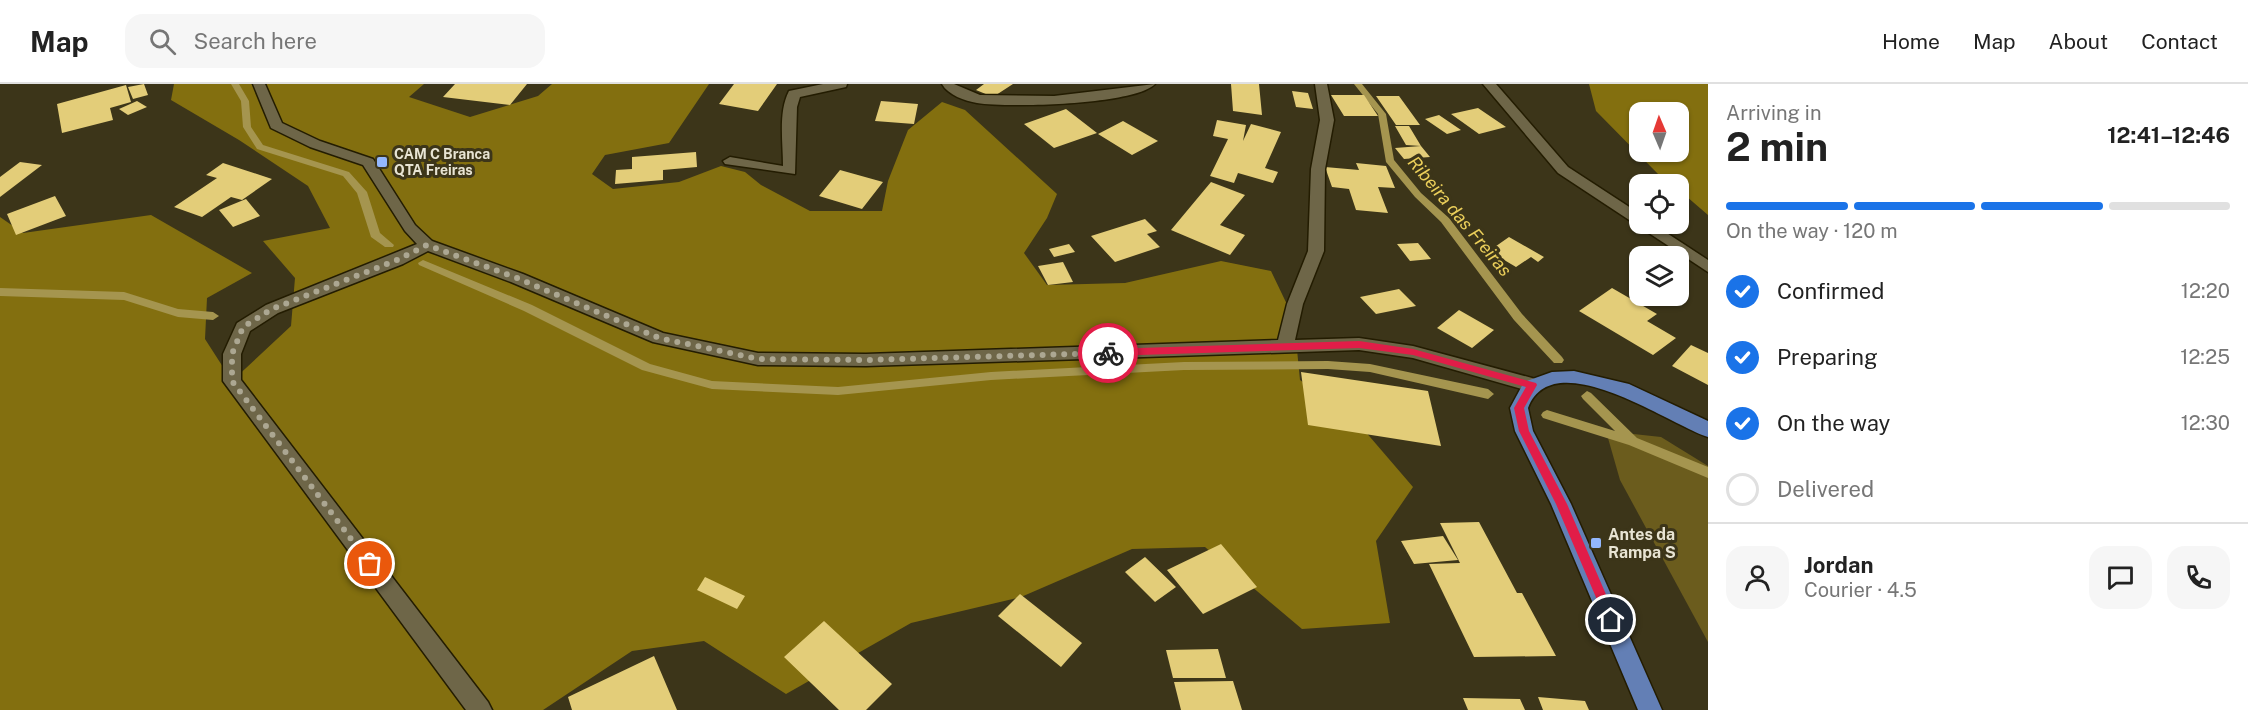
<!DOCTYPE html>
<html lang="en">
<head>
<meta charset="utf-8">
<style>
  body { margin:0; font-family:"Public Sans",sans-serif; background:#f6f6f6; color:#222; height:100vh; display:flex; flex-direction:column; font-size:22px; white-space:nowrap }
  * { box-sizing:border-box; margin:0 }
  p { font-size:20px; color:#767676 }
  .icon { flex:none; width:33px; height:33px; fill:none; stroke:currentColor; stroke-width:2; stroke-linecap:round; stroke-linejoin:round }
  .map { position:relative; flex:1; overflow:hidden }
  .panel { display:flex; flex-direction:column; background:#fff; width:540px }
  .panel>* { flex:none }
  .needle { width:39px; rotate:358deg }
  .fabs { position:absolute; left:1629px; top:18px; display:grid; gap:12px }
  .fabs a { display:grid; place-items:center; width:60px; height:60px; border-radius:12px; background:#fff; box-shadow:0 2px 4px #0004; font-size:30px }
  .pin { position:absolute; display:grid; place-items:center; width:51px; height:51px; color:#fff; margin:-26px; border:3px solid #fff; border-radius:50%; box-shadow:0 2px 6px #0007 }
  .courier { position:absolute; display:grid; place-items:center; width:60px; height:60px; margin:-30px; border:4px solid #e11d48; border-radius:50%; background:#fff; color:#222; box-shadow:0 2px 8px #0007 }
  .summary em { font-style:normal; font-weight:700 }
  .summary div { display:flex; flex-direction:column-reverse }
  .summary { display:flex; align-items:center; justify-content:space-between; height:102px; padding:0 18px }
  h1 { font-size:39px; font-weight:700; line-height:45px }
  .bar { display:grid; grid-template-columns:repeat(4,1fr); gap:9px 6px; align-content:center; height:72px; padding:0 18px }
  .bar i { height:8px; border-radius:4px; background:#e0e0e0 }
  .bar .on { background:#1a73e8 }
  .bar p { grid-column:span 4 }
  .line { display:flex; align-items:center; gap:15px; padding:0 18px; border-top:2px solid #e0e0e0 }
  .line div { flex:1 }
  .round { display:grid; place-items:center; flex:none; width:63px; height:63px; border-radius:18px; background:#f6f6f6 }
  ol { padding:0 18px; list-style:none }
  li { display:flex; align-items:center; gap:18px; height:66px }
  li p { margin-inline-start:auto }
  li .icon { padding:6px; border-radius:50%; background:#1a73e8; color:#fff; stroke-width:4 }
  li:last-child { color:#767676 }
  li i { width:33px; height:33px; border:3px solid #e0e0e0; border-radius:50% }
  header { display:flex; align-items:center; gap:36px; box-sizing:border-box; height:84px; padding:0 30px; background:#fff; border-bottom:2px solid #e0e0e0 }
  header strong { font-size:28px }
  nav { display:flex; gap:33px; margin-inline-start:auto; font-size:21px }
  .search { width:420px; height:54px; background:#f6f6f6; display:flex; align-items:center; gap:15px; box-sizing:border-box; padding:0 21px; border-radius:18px; color:#767676; font-size:22px }
  main { display:flex; flex:1; min-height:0 }
  .map>svg:first-child { display:block }
  .green { fill:#6b5c1d }
  .forest { fill:#836f0f; fill-rule:evenodd }
  .lines { fill:none; stroke-linecap:round; stroke-linejoin:round }
  .stream { fill:#a5954f; fill-rule:evenodd }
  .building { fill:#e3cd79 }
  .minor-casing { stroke:#231c01; stroke-width:3 }
  .major-casing { stroke:#231c01; stroke-width:3 }
  .minor { fill:#6e6648; fill-rule:evenodd }
  .major { fill:#637fb5; fill-rule:evenodd }
  .route { fill:#e11d48 }
  .done { stroke:#aca792; stroke-width:6; stroke-dasharray:0 10.8 }
  .poi-dot { fill:#93b7fd; stroke:#3c3519; stroke-width:2 }
  .labels { text-anchor:middle; dominant-baseline:central; stroke-width:6; stroke-linejoin:round; paint-order:stroke }
  .far-poi-label { font-size:14px; font-weight:bold; fill:#e8e4d3; stroke:#3c3519; text-anchor:start }
  .poi-label { font-size:16px; font-weight:bold; fill:#e8e4d3; stroke:#3c3519; text-anchor:start }
  .water-label { font-size:18px; font-style:italic; fill:#eace5a; stroke:#3c3519 }
</style>
</head>
<body>
<header>
<strong>Map</strong>
<div class="search"><svg class="icon" aria-label="search" viewBox="0 0 24 24"><circle cx="10" cy="10" r="6"/><path d="M15 15l6 6"/></svg>Search here</div>
<nav><a>Home</a><a>Map</a><a>About</a><a>Contact</a></nav>
</header>
<main>
<div class="map">
<svg width="1708" height="626" viewBox="0 0 1708 626">
  <rect width="100%" height="100%" fill="#3c3519"/>
  <path class="green" d="M1606,347L1661,353L1708,382V558L1620,396Z"/>
  <path class="forest" d="M174,0H424L409,13L470,33L538,12L552,0H709L669,59L605,71L592,90L613,105L679,98L721,82L745,88L761,101L810,127H882L888,97L908,46L942,18L965,26L1057,110L1047,134L1024,169L1047,201L1125,199L1221,177L1271,187L1294,235L1300,296L1358,339L1413,403L1376,457L1390,539L1302,545L1205,463L1132,465L1021,513L911,539L786,610L704,557L632,567L543,626H0V133L23,149L151,131L252,189L207,214L205,255L232,297L291,242L295,194L263,157L330,144L308,102L239,56L171,16Z
    M1589,0H1708V131L1679,106L1678,100H1671L1659,91L1596,27ZM1640,28H1678V68H1640Z"/>
  <g class="lines">
    <path class="stream" d="M231,0H239L249,17L251,43L263,61L349,88L367,108L380,149L394,161L393,163H385L371,153L357,109L343,92L257,65L243,43L241,17Z
      M1354,0H1362L1386,30L1394,76L1421,109L1449,134L1522,230L1562,273L1564,276L1562,279H1554L1514,236L1441,138L1415,113L1386,78L1378,30Z
      M423,176L532,221L650,280L712,297L838,303L991,288L1184,278L1328,277L1370,280L1488,305L1494,310L1488,315L1370,288L1328,285L1184,286L991,296L838,311L712,305L642,286L524,227L419,181L418,179Z
      M0,204L124,208L178,225L213,228L219,232L213,236L178,233L124,216L0,212Z
      M1587,307L1591,309L1637,354L1708,383V394L1629,361L1543,334L1541,331L1543,328L1547,326L1615,347L1583,315L1581,312Z"/>
  </g>
  <path class="building" d="M144,0L148,11L133,15L128,3Z
    M455,0H527L510,21L443,13Z
    M734,0H777L758,27L719,20Z
    M984,0H1013L993,13L976,6Z
    M1231,0H1259L1262,31L1233,27Z
    M126,1L131,18L110,24L113,36L62,49L57,20Z
    M1292,7L1308,9L1313,25L1296,23Z
    M1331,11H1364L1378,32H1344Z
    M1376,12H1399L1420,41H1396Z
    M137,17L147,23L128,31L119,25Z
    M881,17L918,20L914,40L875,37Z
    M1478,24L1506,43L1479,50L1451,30Z
    M1066,25L1097,49L1054,64L1024,40Z
    M1439,31L1461,46L1447,50L1425,35Z
    M1217,36L1246,41L1243,57L1251,40L1281,48L1265,84L1278,88L1273,99L1238,89L1234,99L1210,92L1228,55L1213,52Z
    M1123,37L1158,57L1132,71L1098,50Z
    M1395,42H1409L1421,62L1406,61Z
    M1421,62L1430,73L1404,75L1395,64Z
    M696,68L697,83L663,86V96L615,100L616,86L632,85V73Z
    M20,78L42,81L0,113V93Z
    M223,79L272,95L242,116L231,113L202,133L174,123L217,94L206,91Z
    M1356,79L1386,82L1395,104L1378,103L1388,129L1356,126L1349,105L1332,103L1325,83L1359,86Z
    M840,86L883,98L862,125L819,112Z
    M1211,98L1245,111L1220,141L1245,151L1230,171L1171,146Z
    M55,112L66,132L16,151L7,130Z
    M246,115L260,132L233,143L219,126Z
    M1145,135L1157,147L1147,150L1160,163L1115,178L1091,152Z
    M1509,153L1544,173L1538,178L1531,173L1516,183L1489,167Z
    M1418,159L1431,175L1410,177L1397,160Z
    M1069,160L1075,168L1054,173L1049,165Z
    M1063,178L1073,198L1048,201L1038,182Z
    M1612,204L1657,230L1647,237L1676,254L1653,271L1579,227Z
    M1399,205L1416,222L1376,230L1360,213Z
    M1459,226L1494,246L1472,264L1437,244Z
    M1691,261L1708,269V301L1672,282Z
    M1301,288L1428,307L1441,362L1308,341Z
    M1479,438L1517,509H1522L1556,572L1474,573L1429,480L1460,479L1440,439Z
    M1443,452L1458,476L1414,480L1401,457Z
    M1221,460L1257,503L1203,530L1167,486Z
    M1145,473L1176,503L1155,518L1125,488Z
    M705,493L745,512L737,525L697,506Z
    M1020,510L1082,559L1061,583L998,532Z
    M824,537L892,600L866,626H839L784,573Z
    M1218,565L1226,594H1173L1166,566Z
    M654,572L677,626H572L568,613Z
    M1233,597L1242,626H1181L1174,598Z
    M1538,613L1585,617L1589,626H1543Z
    M1463,614L1520,615L1525,626H1468Z"/>
  <g class="lines">
    <defs>
      <path id="minor" d="M253,0H265L282,39L320,57L373,75L415,141L432,157L523,190L663,249L758,269L866,270L1278,256L1287,220L1308,167L1311,85L1320,36L1315,0H1327L1334,36L1325,85L1324,167L1303,220L1295,256L1359,254L1413,262L1532,294L1538,296L1541,301L1538,306L1532,308L1413,274L1359,266L866,282L758,281L653,258L511,198L428,167L403,180L278,229L250,247L241,270V296L488,618L492,626H466L223,297V270L237,239L266,221L417,160L405,147L363,81L310,63L271,44Z
        M823,0H847L846,3L800,13L797,23L795,90L725,80L723,77L730,73L783,82C783,58 778,28 789,7Z
        M942,0H954L980,11L1054,12L1155,0C1135,21 1008,24 977,19C965,17 948,11 942,0Z
        M1483,0H1496L1568,83L1640,130V140H1653L1708,176V188L1558,89Z"/>
      <path id="major" d="M1574,287L1629,300L1708,337V353C1670,341 1553,258 1528,324L1533,347L1571,420L1662,626H1638L1551,420L1515,347L1510,324L1524,298L1552,288Z"/>
    </defs>
    <use href="#minor" class="minor-casing"/>
    <use href="#major" class="major-casing"/>
    <use href="#minor" class="minor"/>
    <use href="#major" class="major"/>
  </g>
  <path class="route" d="M1359,257L1413,265L1536,299L1537,301L1524,324L1529,347L1567,420L1617,536L1615,539H1607L1556,420L1519,347L1514,324L1526,303L1413,271L1359,264L1108,272L1104,269L1108,265Z"/>
  <g class="lines">
    <path class="done" d="M370,480L232,297V270L243,243L272,225L397,176L427,161L517,194L659,254L758,275L866,276L1108,269"/>
  </g>
  <g class="poi-dot">
    <rect x="376" y="72" width="12" height="12" rx="3"/>
    <rect x="1590" y="453" width="12" height="12" rx="3"/>
  </g>
  <g class="labels">
    <g class="far-poi-label">
      <text x="394" y="70">CAM C Branca<tspan x="394" dy="16">QTA Freiras</tspan></text>
    </g>
    <g class="poi-label">
      <text x="1608" y="450">Antes da<tspan x="1608" dy="18">Rampa S</tspan></text>
    </g>
    <g class="water-label">
      <text transform="translate(1460 132) rotate(50)">Ribeira das Freiras</text>
    </g>
  </g>
</svg>
<div class="fabs">
<a><svg class="needle" viewBox="-14 -14 28 28"><path d="M0-13l5 13h-10z" fill="#e53935"/><path d="M0 13l5-13h-10z" fill="#767676"/></svg></a>
<a><svg class="icon" aria-label="locate" viewBox="0 0 24 24"><circle cx="12" cy="12" r="6"/><path d="M12 2v4M12 18v4M2 12h4M18 12h4"/></svg></a>
<a><svg class="icon" aria-label="layers" viewBox="0 0 24 24"><path d="M12 4l9 5-9 5-9-5zM3 14l9 5 9-5"/></svg></a>
</div>
<div class="pin" style="left:370px;top:480px;background:#ea580c"><svg class="icon" aria-label="bag" viewBox="0 0 24 24"><path d="M5 8h14l-1 12H6zM9 8a3 3 0 0 1 6 0"/></svg></div>
<div class="pin" style="left:1611px;top:536px;background:#1f2937"><svg class="icon" aria-label="home" viewBox="0 0 24 24"><path d="M3 11l9-7 9 7M6 9v11h12V9"/></svg></div>
<div class="courier" style="left:1108px;top:269px"><svg class="icon" aria-label="bike" viewBox="0 0 24 24"><circle cx="6" cy="16" r="4"/><circle cx="18" cy="16" r="4"/><path d="M6 16l4-8h5l3 8M10 8l3 8H6M13 5h3"/></svg></div>
</div>
<section class="panel">
<div class="summary"><div><h1>2 min</h1><p>Arriving in</p></div><em>12:41–12:46</em></div>
<div class="bar"><i class="on"></i><i class="on"></i><i class="on"></i><i></i><p>On the way · 120 m</p></div>
<ol>
<li><svg class="icon" aria-label="check" viewBox="0 0 24 24"><path d="M5 12l5 5 9-10"/></svg>Confirmed<p>12:20</p></li>
<li><svg class="icon" aria-label="check" viewBox="0 0 24 24"><path d="M5 12l5 5 9-10"/></svg>Preparing<p>12:25</p></li>
<li><svg class="icon" aria-label="check" viewBox="0 0 24 24"><path d="M5 12l5 5 9-10"/></svg>On the way<p>12:30</p></li>
<li><i></i>Delivered</li>
</ol>
<div class="line" style="height:108px"><a class="round"><svg class="icon" aria-label="person" viewBox="0 0 24 24"><circle cx="12" cy="8" r="4"/><path d="M4 21q1-7 8-7t8 7"/></svg></a><div><b>Jordan</b><p>Courier · 4.5</p></div><a class="round"><svg class="icon" aria-label="chat" viewBox="0 0 24 24"><path d="M4 5h16v11H9l-5 4z"/></svg></a><a class="round"><svg class="icon" aria-label="phone" viewBox="0 0 24 24"><path d="M5 4h4l2 5-3 2q2 4 5 5l2-3 5 2v4C11 20 4 13 5 4z"/></svg></a></div>
</section>
</main>
</body>
</html>
